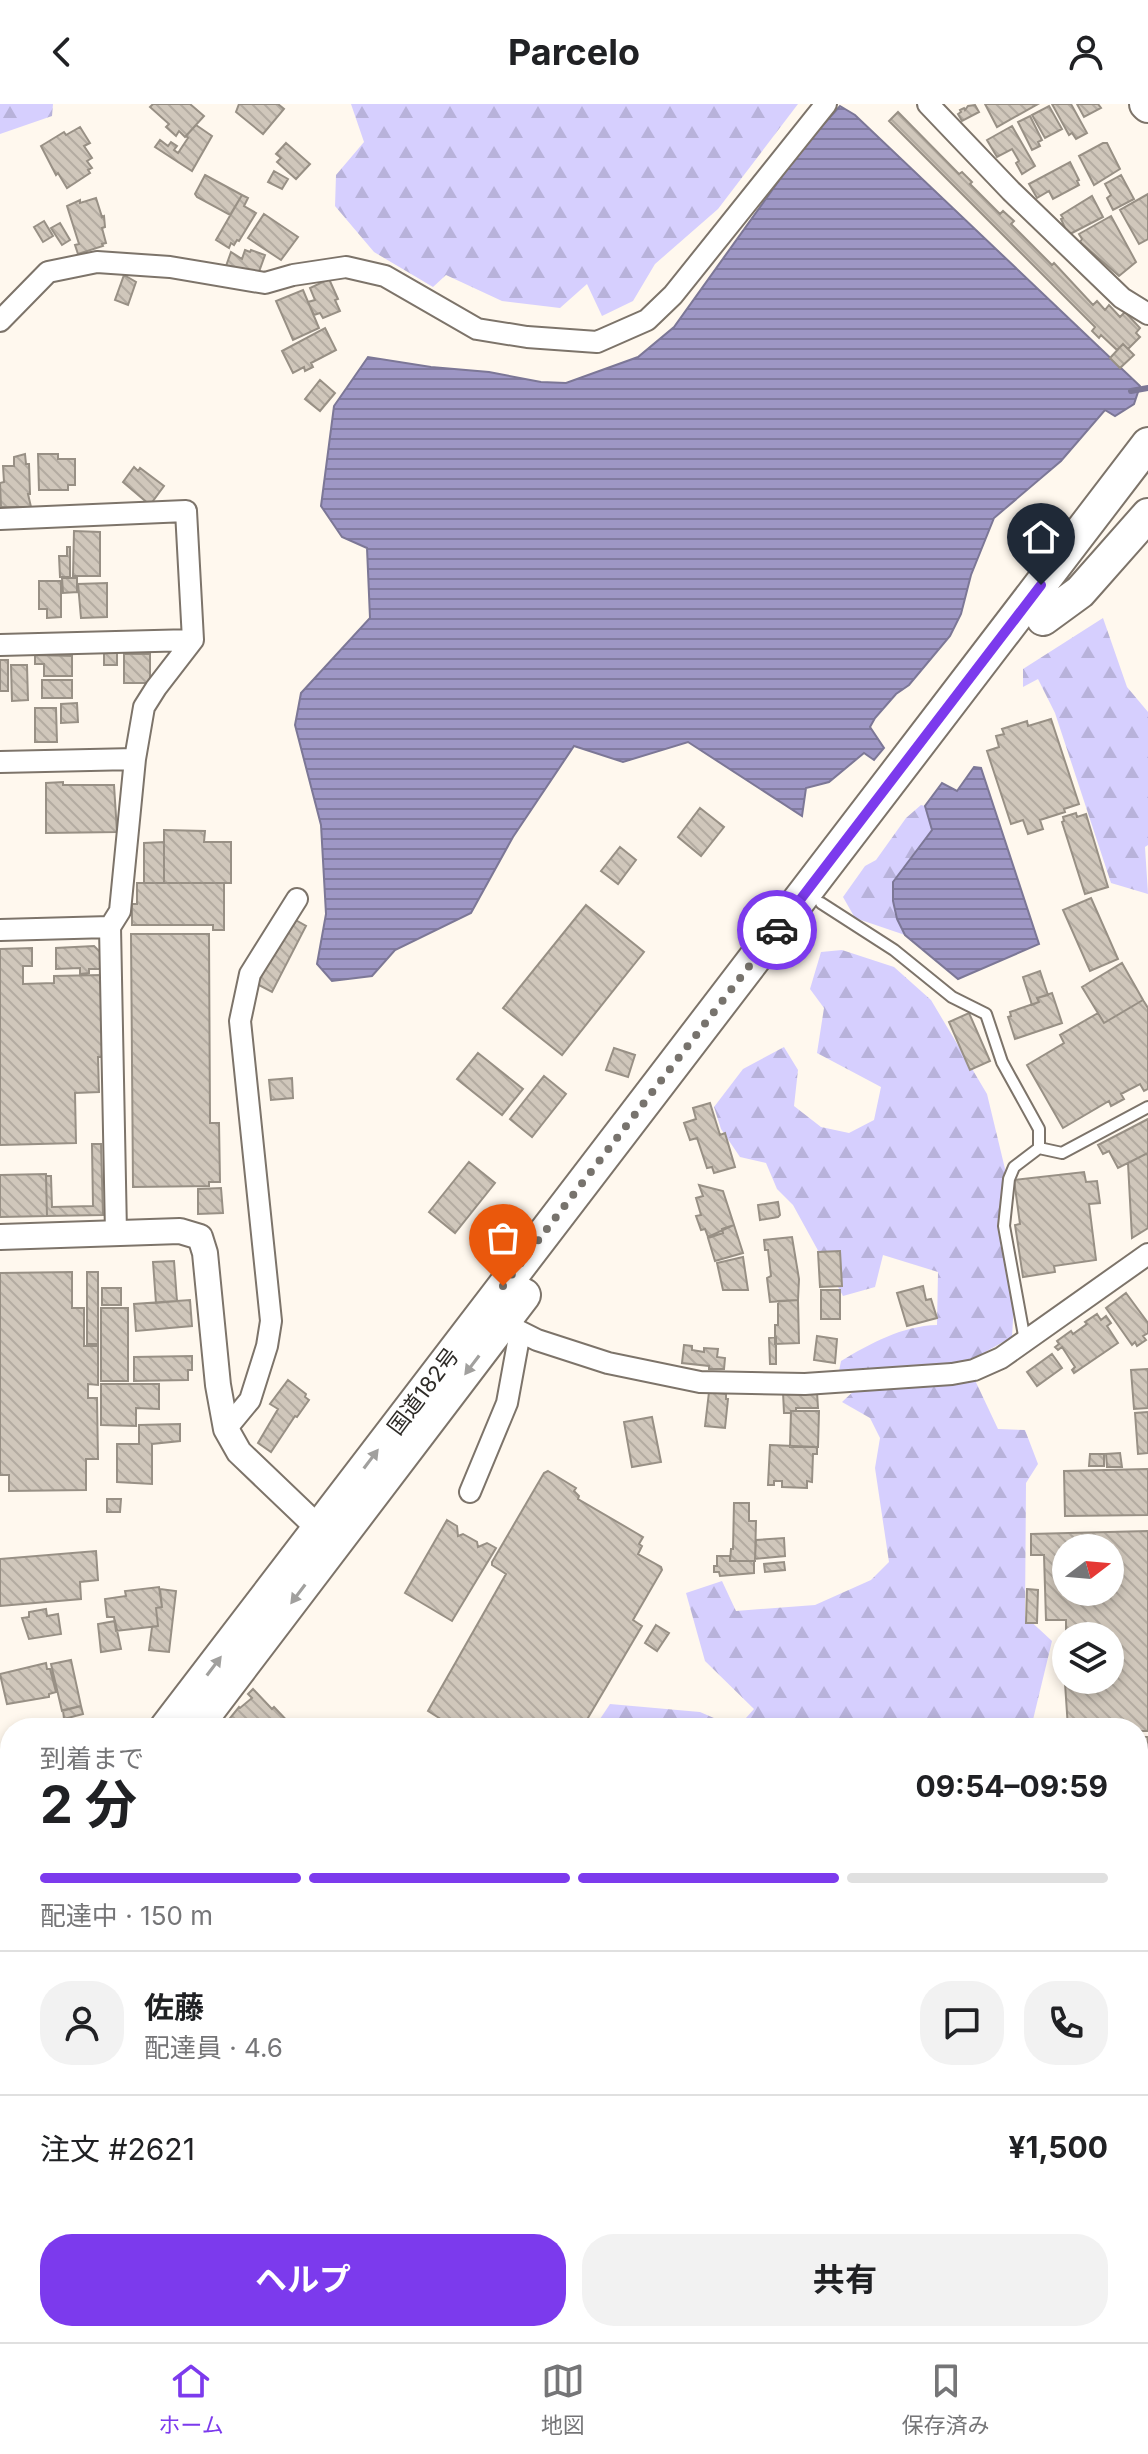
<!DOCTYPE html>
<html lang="ja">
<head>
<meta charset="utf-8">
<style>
  body { margin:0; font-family:Inter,"Noto Sans JP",sans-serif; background:#f2f2f2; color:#202124; height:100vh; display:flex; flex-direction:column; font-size:30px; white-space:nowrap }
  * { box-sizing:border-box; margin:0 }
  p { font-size:26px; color:#757577 }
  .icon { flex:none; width:44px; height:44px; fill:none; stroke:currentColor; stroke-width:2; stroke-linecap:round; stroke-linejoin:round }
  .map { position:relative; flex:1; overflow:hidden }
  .side { position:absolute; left:0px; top:1614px; width:1148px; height:624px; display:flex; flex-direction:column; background:#fff; border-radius:32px 32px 0 0; box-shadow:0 4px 12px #0003 }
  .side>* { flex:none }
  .needle { width:52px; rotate:74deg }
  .controls { position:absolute; left:1052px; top:1430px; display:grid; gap:16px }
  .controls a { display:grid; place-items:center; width:72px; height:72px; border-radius:50%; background:#fff; box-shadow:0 4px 12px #0003; font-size:40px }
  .pin { position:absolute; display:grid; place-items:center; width:68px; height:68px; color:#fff; margin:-82px -34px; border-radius:50% 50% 50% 0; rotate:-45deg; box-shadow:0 0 8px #0007 }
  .pin .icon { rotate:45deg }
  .courier { position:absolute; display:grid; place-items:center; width:80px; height:80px; margin:-40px; border:6px solid #7c3aed; border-radius:50%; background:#fff; color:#222; box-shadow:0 2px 10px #0007 }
  .headline em { font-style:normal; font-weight:700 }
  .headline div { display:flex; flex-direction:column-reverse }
  .headline { display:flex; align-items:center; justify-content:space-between; height:136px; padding:0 40px }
  h1 { font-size:52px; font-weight:700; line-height:60px }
  .bar { display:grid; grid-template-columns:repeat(4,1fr); gap:12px 8px; align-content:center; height:96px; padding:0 40px }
  .bar i { height:10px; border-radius:6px; background:#e0e0e0 }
  .bar .on { background:#7c3aed }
  .bar p { grid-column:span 4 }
  .line { display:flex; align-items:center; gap:20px; padding:0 40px; border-top:2px solid #e0e0e0 }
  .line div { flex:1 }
  .round { display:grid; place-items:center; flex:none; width:84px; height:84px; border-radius:32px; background:#f2f2f2 }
  .button { display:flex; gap:16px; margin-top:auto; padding:16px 40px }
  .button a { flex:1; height:92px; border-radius:32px; background:#7c3aed; color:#fff; font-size:32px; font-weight:700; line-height:92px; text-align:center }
  .button a+a { background:#f2f2f2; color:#202124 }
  header { display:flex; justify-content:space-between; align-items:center; height:104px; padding:0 40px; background:#fff; font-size:36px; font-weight:700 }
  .tab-bar { display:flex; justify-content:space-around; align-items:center; height:112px; border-top:2px solid #e0e0e0; background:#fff; font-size:22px; color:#757577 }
  .tab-bar a { display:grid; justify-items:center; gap:4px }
  .tab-bar .on { color:#7c3aed }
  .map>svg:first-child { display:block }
  .forest { fill:url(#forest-firs) }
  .water { fill:url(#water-rules); stroke:#7c7796; stroke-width:2 }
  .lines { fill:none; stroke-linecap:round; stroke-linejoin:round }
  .stream { stroke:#7c7796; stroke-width:6 }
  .building { fill:url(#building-back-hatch); stroke:#989085; stroke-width:2; fill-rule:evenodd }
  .service-casing { stroke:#7d746a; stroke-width:14 }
  .minor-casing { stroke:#7d746a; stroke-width:24 }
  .tertiary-casing { stroke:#7d746a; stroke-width:28 }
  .trunk-casing { stroke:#7d746a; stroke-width:36 }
  .service { stroke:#fff; stroke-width:10 }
  .minor { stroke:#fff; stroke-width:20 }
  .tertiary { stroke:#fff; stroke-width:24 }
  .trunk { stroke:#fff; stroke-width:32 }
  .oneway { fill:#a1a09e }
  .done { stroke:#77736d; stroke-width:8; stroke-dasharray:0 14.4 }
  .route { stroke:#7c3aed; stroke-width:10 }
  .labels { text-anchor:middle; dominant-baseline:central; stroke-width:6; stroke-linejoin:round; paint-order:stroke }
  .street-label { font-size:22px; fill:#2e2b27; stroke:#fff }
</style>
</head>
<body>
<header><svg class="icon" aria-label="back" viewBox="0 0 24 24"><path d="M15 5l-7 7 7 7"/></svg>Parcelo<svg class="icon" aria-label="person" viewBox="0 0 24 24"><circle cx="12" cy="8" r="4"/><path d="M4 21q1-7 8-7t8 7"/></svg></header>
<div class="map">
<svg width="1148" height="2238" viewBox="0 0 1148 2238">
  <defs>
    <pattern id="forest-firs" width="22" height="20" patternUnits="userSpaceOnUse" patternTransform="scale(2)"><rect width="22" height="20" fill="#d6cffe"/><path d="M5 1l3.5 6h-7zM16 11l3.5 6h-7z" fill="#b8b2da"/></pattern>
    <pattern id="water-rules" width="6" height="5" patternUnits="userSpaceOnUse" patternTransform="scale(2)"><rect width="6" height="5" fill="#9e97c5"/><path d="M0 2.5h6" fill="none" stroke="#817ba0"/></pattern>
    <pattern id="building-back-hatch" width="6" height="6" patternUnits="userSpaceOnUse" patternTransform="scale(2)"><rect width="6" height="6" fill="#d0c7bb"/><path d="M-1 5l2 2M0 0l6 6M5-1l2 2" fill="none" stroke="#b3aba1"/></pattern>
  </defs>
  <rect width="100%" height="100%" fill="#fff8ee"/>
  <path class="forest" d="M0,0H53L52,12L0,30Z
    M351,0H798L718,105L655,160L633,197L602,212L587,180L560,204L502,197L446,171L433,183L374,148L335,102L336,71L364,38Z
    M1103,514L1127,583L1148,608V741L1145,743L1148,790L1111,779L1055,609L1038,575L1023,583V565Z
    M921,701L925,702L933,726C903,763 881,782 905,831L855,814L843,793L865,762L876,756L906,714Z
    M842,846L894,863L931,896L987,990L1006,1069L1000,1120L1014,1199L1012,1233L969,1257L838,1272L841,1257C871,1239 902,1222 937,1221L938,1168L883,1151L875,1183L843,1192L793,1101L777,1085L766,1059L740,1053L721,1025L714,1003L743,965L784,943L798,966L794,1002L821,1023L849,1029L874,1016L881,983L817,949L824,904L810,885L821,848Z
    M973,1272L998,1325L1025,1326L1038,1360L1026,1379L1025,1512L1052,1537L1031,1624H594L610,1600L700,1608L737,1624L754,1605L705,1557L686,1489L722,1477L736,1507L815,1501L871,1476L889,1458L875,1364L880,1334L870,1314L842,1298L858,1283Z
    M1138,1903L1148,1910V2238H973L972,2234L979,2228H1138Z
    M10,2123V2228H16V2232L0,2235V2136Z
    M235,2228H623L632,2238H229Z"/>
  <path class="water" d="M840,2L855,11L1140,282L1134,300L1115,312L1105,306L1061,357L994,414L971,471L961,510L950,532L909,581L896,590L875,614L870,623L884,644L874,656L864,649L829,678L806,684L802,712L688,638L623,658L574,642L513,733L471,809L395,846L372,872L332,877L317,860L326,810L321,721L295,621L301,589L370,514L367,444L342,433L321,402L334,302L368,253L431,263L489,268L541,278L566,279L638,253L674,223L803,43Z
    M974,663L981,664L1039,840L958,875L905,831L897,815L893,797V778L932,726L925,702L942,679L957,687Z"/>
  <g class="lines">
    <path class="stream" d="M1131,287L1148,284"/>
  </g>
  <path class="building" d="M153,0H190L204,12L185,33L179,27L176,32L166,23L169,20L150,3Z
    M239,0H278L284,5L263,30L236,8Z
    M985,0H1038L997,23Z
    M1052,0H1071L1087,29L1076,35L1072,29L1069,31Z
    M1077,0H1098L1101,4L1084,13Z
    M975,1L979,8L962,17L958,10L961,8L960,6L964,4L965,6L968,2Z
    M1049,2L1062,25L1045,34L1032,11Z
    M898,8L959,70L962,68L972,78L970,80L1000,110L1003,107L1014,117L1011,120L1052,161L1054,159L1093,201L1097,197L1105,206L1109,201L1120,213L1125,208L1140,224L1136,229L1140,233L1128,245L1123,240L1117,246L1101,231L1099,234L1092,227L1095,223L889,17Z
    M1030,12L1042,36L1038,38L1040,42L1032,46L1018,18Z
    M196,21L212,32L192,67L155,43L160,36L168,42L171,38L177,42L174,46L178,49L188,34L186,32Z
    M1012,22L1035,62L1022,70L1016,59L1019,57L1012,45L997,53L987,36Z
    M80,23L90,39L84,42L92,54L87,57L92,64L88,66L90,69L67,84L58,69L56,71L41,42L64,28L66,31Z
    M286,39L310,60L296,75L277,58L281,54L276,50Z
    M1103,39H1107L1120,65L1094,81L1079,52Z
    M1070,58L1079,76L1077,77L1079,81L1053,95L1049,87L1037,94L1029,80Z
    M274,67L288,75L282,85L268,78Z
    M205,71L242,91L230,111L197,93L195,90Z
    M1121,71L1134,95L1113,106L1107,94L1111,91L1105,80Z
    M1148,90V135L1139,140L1120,106Z
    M242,91L248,94L244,102L256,109L239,137L237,136L234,141L231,139L229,144L216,136Z
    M1092,92L1103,113L1068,131L1061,115L1063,114L1061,111Z
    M96,94L102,113L104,112L105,123L102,124L106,139L102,140L103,142L78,150L75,141L79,140L67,102L80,96V99Z
    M264,110L298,133L281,156L248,134Z
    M1111,112L1136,158L1119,172L1080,138L1082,135L1079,130Z
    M44,117L53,132L43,138L34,123Z
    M60,119L70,136L62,141L51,124Z
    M245,146L250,148L251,146L265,151L256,176L225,165L231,148L242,155Z
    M124,171L136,178L128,201L115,196Z
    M329,175L338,195L335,196L340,207L323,214L320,209L314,211L308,198L315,196L310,184Z
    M303,186L319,224L293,236L276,197Z
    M325,224L336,246L311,259L313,263L305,267L304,263L293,269L282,247Z
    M1123,240L1134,251L1120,264L1110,254Z
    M320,276L335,289L320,307L305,295Z
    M25,350L26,360H29L30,390H28L31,403H1L0,379L4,378L3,362H14V353Z
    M38,350H58V355H75V381H68V386H39Z
    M134,363L138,367L140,364L164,382L150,401L123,378Z
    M74,427L100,428V472H73Z
    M67,443H70V473H60L59,452H67Z
    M62,474H77V488L63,489Z
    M39,477H61V513L47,514V505H39Z
    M107,479V513L81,514L78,480Z
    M104,549H117V561H104Z
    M124,550H150V579H124Z
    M35,551L72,552V572H44V560H35Z
    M0,556H8V587H0Z
    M11,561H27L28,596L12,597Z
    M42,576H72V594H42Z
    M77,599L78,618L61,619V600Z
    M35,604H56L57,638H35Z
    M1051,615L1079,700L1064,705L1065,708L1040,716L1043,725L1028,730L1023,716L1011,720L987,647L999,643L996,632L1004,630L1002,625L1027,617L1028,622Z
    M63,678V681H114L117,728L46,729V679Z
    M700,704L724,723L701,752L678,733Z
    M1076,709L1077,713L1086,710L1108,783L1085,790L1062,718L1064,717L1063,713Z
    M164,726L205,727L204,738H231V779H164Z
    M164,738V779H144V739Z
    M620,743L636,756L618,780L601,767Z
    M137,779H224V826H213V821H132V800H137Z
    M1091,794L1118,855L1090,867L1063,806Z
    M586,801L644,848L562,951L503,904Z
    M292,814L306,822L272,888L257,880Z
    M131,830H209L210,1019H219L220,1078H209V1082L133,1083Z
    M94,842L102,850V865H89V869L80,870V864L56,865V844Z
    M32,844V862H23V880L54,879V872L101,871L103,953H98L99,988L75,989L76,1039L0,1041V845Z
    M1122,859L1143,896L1104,919L1082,883Z
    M1040,867L1048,891L1037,894L1039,898L1032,901L1023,873Z
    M1052,889L1062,919L1015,935L1008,913L1011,912L1010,908L1039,898L1037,894Z
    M1143,896L1148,904V985L1144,987L1140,980L1121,990L1124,995L1111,1002L1109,997L1063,1024L1027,961L1064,939L1060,931L1098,909L1104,919Z
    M969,909L990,957L970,966L949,918Z
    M614,944L635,951L628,973L606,966Z
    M478,949L523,985L502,1011L457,975Z
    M544,972L566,990L532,1033L510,1015Z
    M292,974L293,994L271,996L269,976Z
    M710,999L720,1031L725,1029L735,1063L714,1069L712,1063L707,1064L697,1034L690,1036L684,1019L696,1015L693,1004Z
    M1148,1015V1049L1118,1064L1109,1047L1103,1050L1098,1041Z
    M92,1040H101L103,1111L47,1112L46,1072H51L52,1103L93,1102Z
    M1148,1049V1124L1132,1134L1128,1059Z
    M469,1058L495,1079L455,1129L429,1108Z
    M1084,1068L1086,1078L1097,1077L1100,1099L1089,1100L1096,1156L1054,1162L1055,1168L1023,1173L1015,1121L1020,1120L1014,1076Z
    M46,1070L47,1112L0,1113V1071Z
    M699,1081L723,1087L734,1121L708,1133L705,1125L701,1126L696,1112L701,1111L696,1094L703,1092Z
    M221,1084L223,1109L198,1110V1085Z
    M778,1098L780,1111L778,1113L760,1116L758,1101Z
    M734,1121L743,1149L715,1157L708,1134L723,1129L722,1125Z
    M792,1133L799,1175L798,1196L770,1198L767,1174L771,1172L768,1146H765L764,1136Z
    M840,1147L842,1182L820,1183L818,1148Z
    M743,1153L748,1186H723L717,1159Z
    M174,1157L177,1197L156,1199L153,1158Z
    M72,1168V1204H84V1242H98V1281L88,1280V1294H97L98,1355H86V1386L9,1387V1371H0V1169Z
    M87,1168H98V1240H87Z
    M923,1182L926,1196L931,1195L937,1214L907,1222L897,1189Z
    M102,1184H121V1201H102Z
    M821,1186H840V1215H821Z
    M1126,1189L1148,1219V1229L1143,1232L1146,1236L1137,1242L1135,1238L1132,1241L1106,1204Z
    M190,1196L192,1222L136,1227L134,1200Z
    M798,1196L799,1239L775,1240V1221H778V1197Z
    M101,1204H128V1277H101Z
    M1097,1210L1101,1216L1106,1212L1111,1219L1107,1222L1118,1239L1074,1269L1072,1266L1075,1263L1062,1243L1058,1246L1055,1243L1059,1240L1057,1237L1071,1227L1073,1230L1087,1220L1085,1218Z
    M817,1232L837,1235L835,1259L814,1256Z
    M776,1233V1260H770L769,1234Z
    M684,1241L692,1242V1246L704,1248V1244L718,1245L717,1253L725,1254L724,1265H709V1262L682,1259Z
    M1052,1250L1062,1264L1037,1282L1027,1268Z
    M192,1252V1266H188V1276L134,1277V1253Z
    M1148,1265V1304L1134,1305L1131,1266Z
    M288,1276L306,1290L305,1293L309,1296L297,1313L295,1312L271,1348L258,1339L278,1305L270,1300Z
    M101,1280H159V1305L136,1304V1322L101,1321Z
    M709,1288L726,1290V1295H728L725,1324L705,1322Z
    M783,1288H817L818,1304H796V1307H791V1309H784Z
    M791,1307H819L818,1343H790Z
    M1148,1308V1349L1138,1350L1135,1309Z
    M652,1313L661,1358L632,1363L624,1318Z
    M180,1320V1337L152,1340V1380L117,1378V1340H139V1321Z
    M770,1341L817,1343V1350H813L812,1378L807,1377V1384L782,1383V1377H774V1381H768Z
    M1120,1349L1122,1363H1107L1106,1350Z
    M1090,1350H1104V1362H1089Z
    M1148,1365V1411L1065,1412L1064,1367Z
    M548,1367L576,1384L574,1387L579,1392L578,1395L643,1433L639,1440L642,1442L638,1450L661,1463L662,1466L633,1516L642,1522L582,1624H455L428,1607L506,1470L492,1461V1458L544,1369Z
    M107,1395H121L120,1408H107Z
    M734,1399H749V1417H756L755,1457H730L731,1445H733Z
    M447,1416L457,1422L458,1432L463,1430L477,1438L478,1443L487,1439L496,1444L452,1517L405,1489Z
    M1148,1427V1627H1138V1624H1068L1065,1579H1068V1576H1110V1532H1066V1516H1046L1044,1451H1031V1430ZM1066,1444H1110V1488H1066Z
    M784,1434L785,1452L755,1455L756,1436Z
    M96,1447L98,1476L80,1478L81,1495L0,1502V1455Z
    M717,1452H730V1457H754V1469L720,1472L719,1468H714V1462H717Z
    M784,1458L785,1466L765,1468L764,1460Z
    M159,1483L162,1503L156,1504L158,1522L116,1527L114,1513H107L105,1495L126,1492L125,1487Z
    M160,1485L176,1487L169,1548L149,1546L152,1523L158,1522L156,1504L162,1503Z
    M1027,1485L1038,1486L1037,1519H1026Z
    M46,1505L47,1512L58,1510L61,1530L29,1535L22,1514L29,1513V1508Z
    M115,1517L121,1545L101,1548L98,1520Z
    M656,1521L669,1529L657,1547L645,1539Z
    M71,1556L81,1602L62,1607L51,1560Z
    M46,1559L47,1565H50L56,1588L49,1590V1593L7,1600L0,1570Z
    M253,1585L272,1605L274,1603L294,1624H222L239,1603L240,1604L252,1594L248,1590Z
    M81,1602L83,1610L64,1615L63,1606Z
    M1138,1633H1148V1679L1138,1681Z
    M10,1659V1698L8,1699L0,1672V1663Z
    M1148,1679V1753L1143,1754L1138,1731V1681Z
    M1148,1781V1849L1140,1854L1138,1849V1787Z
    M1138,1849L1140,1854L1143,1852L1148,1856V1879L1138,1872Z
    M4,1930L10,1938V1965L8,1967L0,1959V1934Z
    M0,1995L10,2006V2037L0,2026Z"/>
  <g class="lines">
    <defs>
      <path id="service" d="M821,799L894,846L952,893L986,910L1002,958L1039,1025V1044L1014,1063L1009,1075L1004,1122L1025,1237
        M1039,1044L1062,1049L1148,1003"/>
      <path id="minor" d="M928,0L1011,87L1122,194L1148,210
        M0,217L48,168L97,158L170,163L265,179L293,171L346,163L385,172L477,225L527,233L597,238L647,216L673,191L826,0
        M0,415L186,407L193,536L156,584L144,603L135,655L120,807L110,823L116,1129
        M0,541L193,536
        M0,658L135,655
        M0,826L110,823
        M495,1215L537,1236L608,1259L700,1278L805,1280L952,1270L974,1266L1001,1254L1148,1150
        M226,1325L250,1296L267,1242L271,1217L240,917L250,870L297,795
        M470,1388L507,1299L520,1228
        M0,1788L10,1789
        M920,2228L929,2238"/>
      <path id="tertiary" d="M0,1133L180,1127L200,1133L205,1149L218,1281L226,1325L239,1348L331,1436"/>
      <path id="trunk" d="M1146,0L1148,2
        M1043,515L1080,488L1148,411
        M166,1624L1148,340
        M195,1624L524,1191
        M0,1828L10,1815
        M0,1886L10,1873"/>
    </defs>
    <use href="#service" class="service-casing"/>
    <use href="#minor" class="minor-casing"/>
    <use href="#tertiary" class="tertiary-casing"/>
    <use href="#trunk" class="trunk-casing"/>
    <use href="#service" class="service"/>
    <use href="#minor" class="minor"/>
    <use href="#tertiary" class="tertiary"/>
    <use href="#trunk" class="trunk"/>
  </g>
  <defs><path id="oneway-solid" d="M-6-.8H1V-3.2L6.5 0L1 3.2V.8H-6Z" transform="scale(2)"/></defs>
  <g class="oneway">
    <use href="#oneway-solid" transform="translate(472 1261) rotate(127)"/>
    <use href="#oneway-solid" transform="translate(371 1355) rotate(-53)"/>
    <use href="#oneway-solid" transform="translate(298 1490) rotate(127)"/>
    <use href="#oneway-solid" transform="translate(214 1562) rotate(-53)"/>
  </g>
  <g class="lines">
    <path class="done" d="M503,1182L777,826"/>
    <path class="route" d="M777,826L1041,481"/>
  </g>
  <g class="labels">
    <g class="street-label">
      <text transform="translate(423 1287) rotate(-53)">国道182号</text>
    </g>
  </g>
</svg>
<div class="controls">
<a><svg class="needle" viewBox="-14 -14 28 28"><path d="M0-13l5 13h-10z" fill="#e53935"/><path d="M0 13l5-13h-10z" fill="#757577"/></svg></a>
<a><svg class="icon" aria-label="layers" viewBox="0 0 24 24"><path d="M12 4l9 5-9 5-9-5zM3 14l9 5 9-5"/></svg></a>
</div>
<div class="pin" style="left:503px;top:1182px;background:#ea580c"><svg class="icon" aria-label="bag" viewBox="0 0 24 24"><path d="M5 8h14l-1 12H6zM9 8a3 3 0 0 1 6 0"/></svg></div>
<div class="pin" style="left:1041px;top:481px;background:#1f2937"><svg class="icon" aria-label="home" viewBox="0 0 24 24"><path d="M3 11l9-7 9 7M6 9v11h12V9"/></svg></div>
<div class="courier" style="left:777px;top:826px"><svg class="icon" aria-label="car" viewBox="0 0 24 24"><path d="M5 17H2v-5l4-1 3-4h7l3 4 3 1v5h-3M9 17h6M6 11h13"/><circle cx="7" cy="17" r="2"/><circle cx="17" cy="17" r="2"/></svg></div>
<section class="side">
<div class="headline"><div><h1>2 分</h1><p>到着まで</p></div><em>09:54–09:59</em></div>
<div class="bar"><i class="on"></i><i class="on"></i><i class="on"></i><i></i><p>配達中 · 150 m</p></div>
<div class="line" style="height:144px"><a class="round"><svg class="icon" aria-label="person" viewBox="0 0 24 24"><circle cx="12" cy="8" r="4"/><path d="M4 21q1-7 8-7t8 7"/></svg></a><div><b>佐藤</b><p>配達員 · 4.6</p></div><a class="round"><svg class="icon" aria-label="chat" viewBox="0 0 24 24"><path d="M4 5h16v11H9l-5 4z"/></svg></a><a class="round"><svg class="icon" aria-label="phone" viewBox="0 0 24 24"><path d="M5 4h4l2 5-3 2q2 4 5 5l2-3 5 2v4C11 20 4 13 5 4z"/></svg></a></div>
<div class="line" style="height:104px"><div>注文 #2621</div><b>¥1,500</b></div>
<div class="button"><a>ヘルプ</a><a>共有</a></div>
</section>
</div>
<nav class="tab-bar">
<a class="on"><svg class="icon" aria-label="home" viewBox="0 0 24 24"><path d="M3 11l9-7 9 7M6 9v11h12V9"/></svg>ホーム</a>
<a><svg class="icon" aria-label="map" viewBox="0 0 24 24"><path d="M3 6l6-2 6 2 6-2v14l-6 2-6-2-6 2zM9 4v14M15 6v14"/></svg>地図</a>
<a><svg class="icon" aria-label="saved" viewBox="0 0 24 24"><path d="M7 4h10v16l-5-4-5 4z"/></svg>保存済み</a>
</nav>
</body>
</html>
